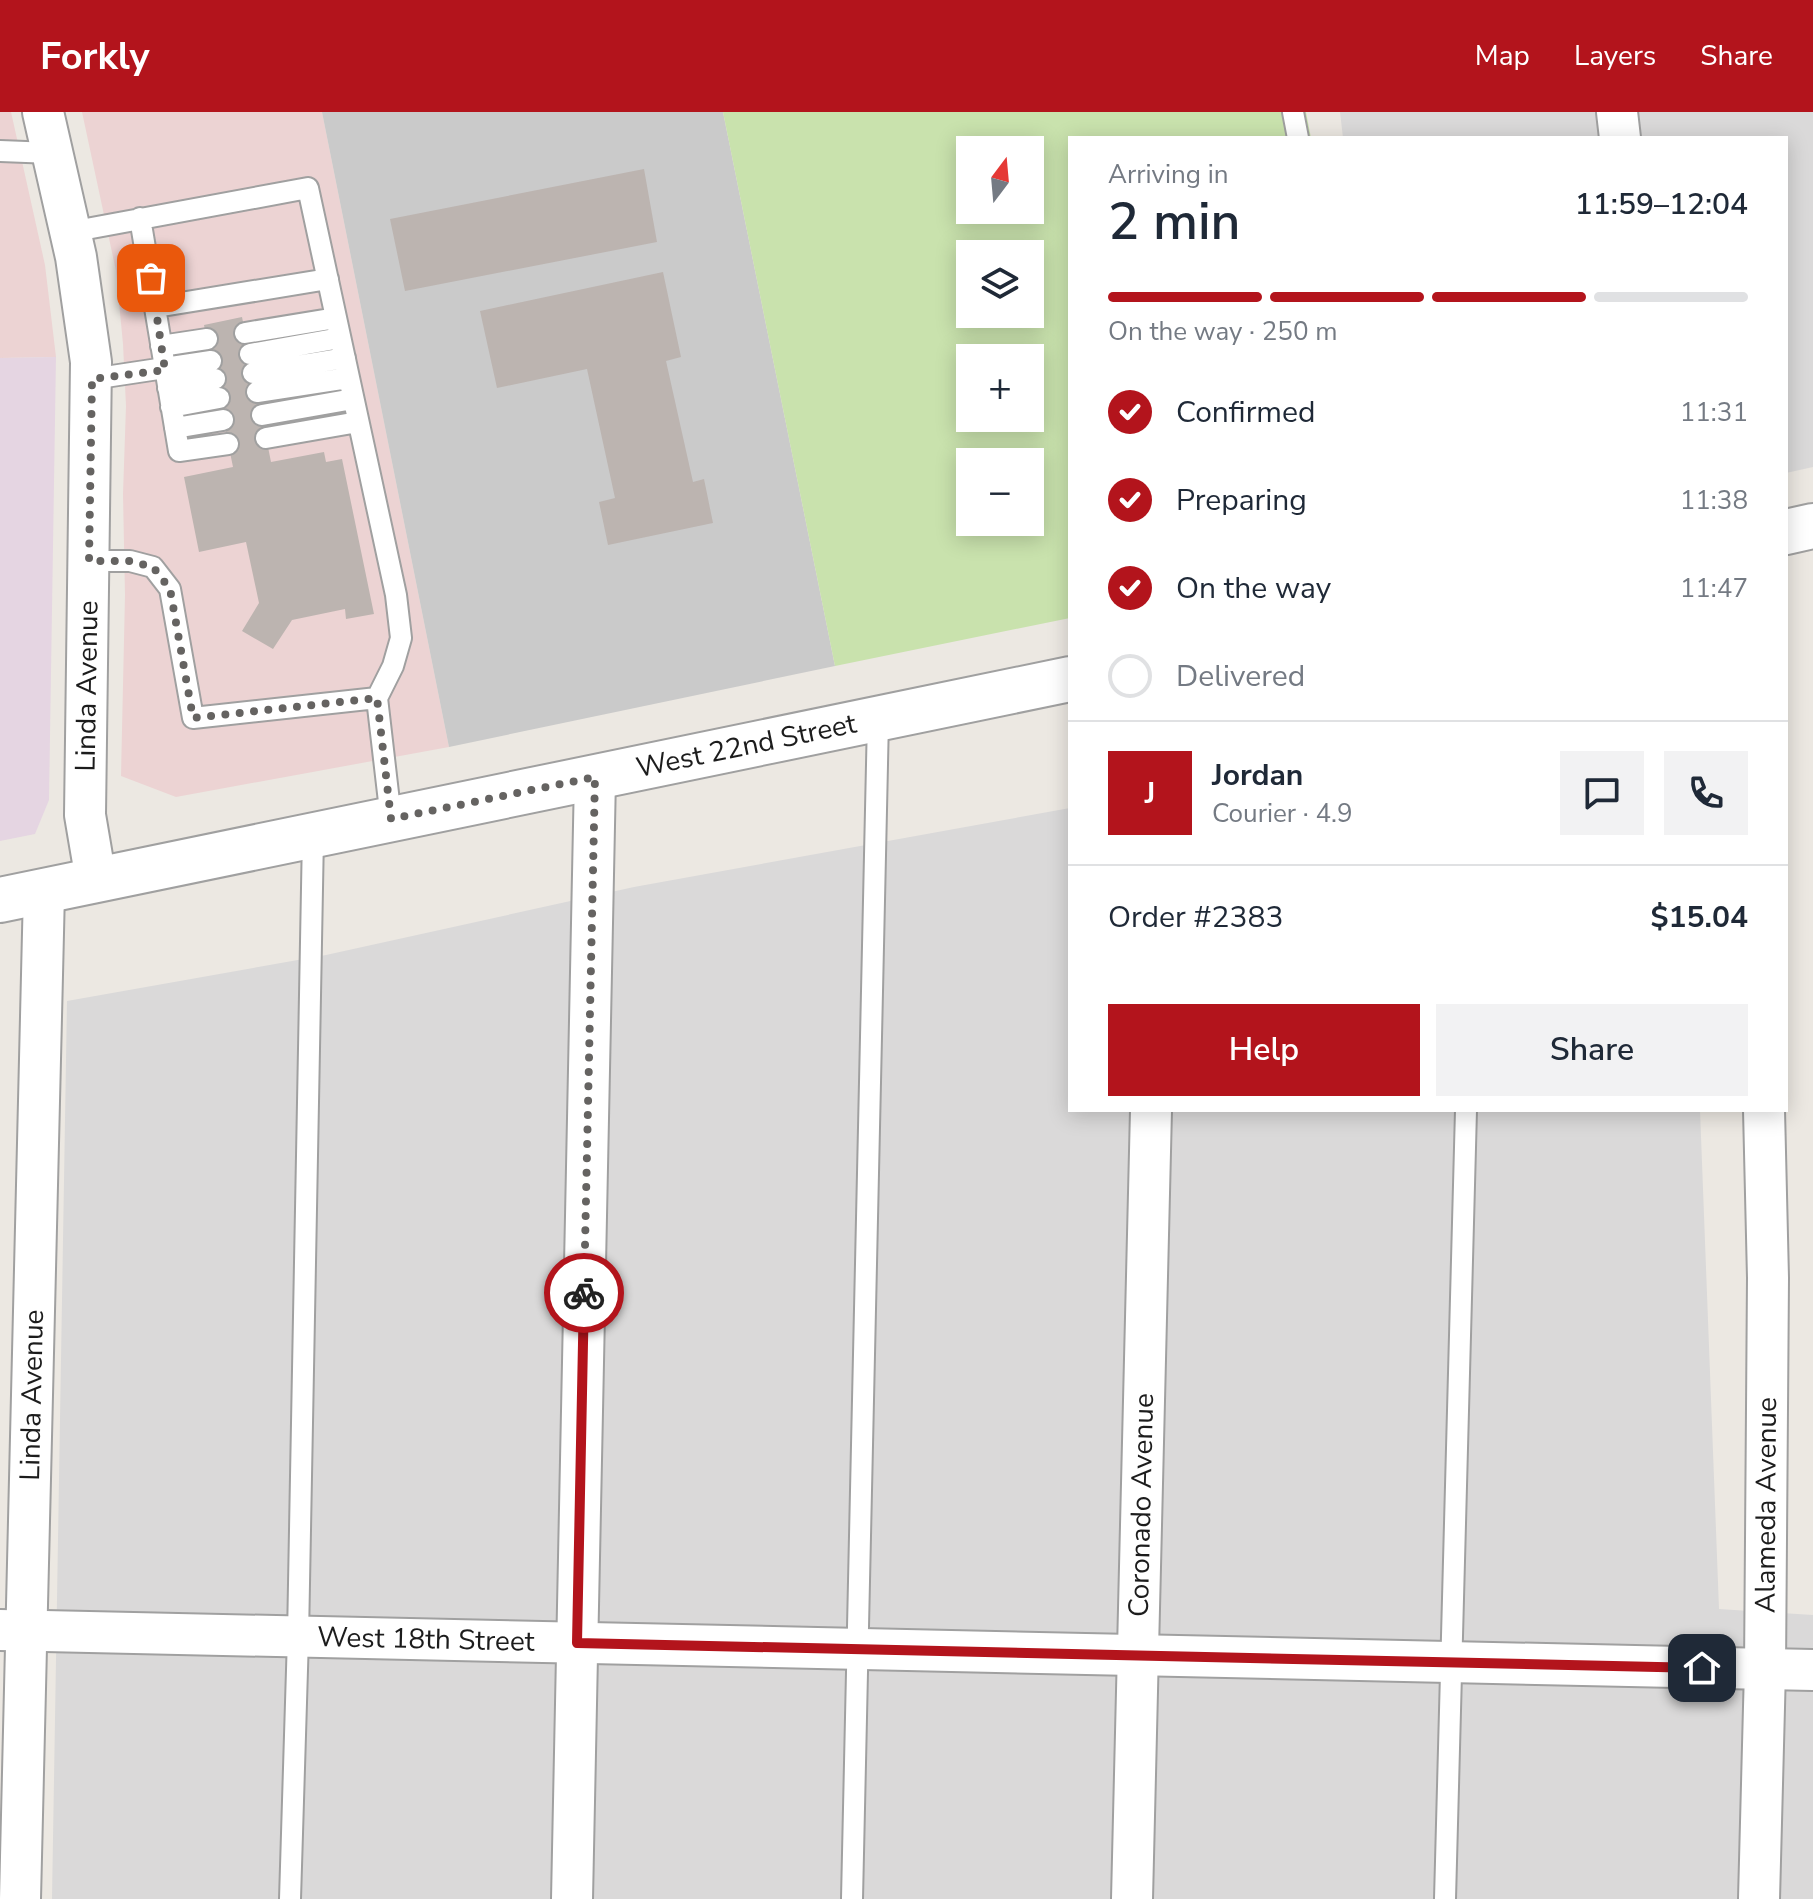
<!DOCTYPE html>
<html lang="en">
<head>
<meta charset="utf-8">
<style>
  body { margin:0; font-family:"Nunito Sans",sans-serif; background:#f2f2f3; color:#1f2937; height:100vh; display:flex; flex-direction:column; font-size:30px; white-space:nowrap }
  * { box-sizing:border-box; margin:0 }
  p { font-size:26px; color:#747a83 }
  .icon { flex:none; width:44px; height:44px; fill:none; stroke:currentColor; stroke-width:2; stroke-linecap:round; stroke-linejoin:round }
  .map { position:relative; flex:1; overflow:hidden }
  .sheet { position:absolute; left:1068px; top:24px; width:720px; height:976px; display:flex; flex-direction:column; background:#fff; border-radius:0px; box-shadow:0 4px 20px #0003 }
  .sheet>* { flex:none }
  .needle { width:52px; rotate:16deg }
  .buttons { position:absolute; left:956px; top:24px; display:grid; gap:16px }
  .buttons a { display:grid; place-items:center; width:88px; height:88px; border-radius:0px; background:#fff; box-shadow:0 4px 20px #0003; font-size:40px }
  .pin { position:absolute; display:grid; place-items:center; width:68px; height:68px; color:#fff; margin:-34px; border-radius:16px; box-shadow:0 4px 12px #0006 }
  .courier { position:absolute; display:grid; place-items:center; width:80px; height:80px; margin:-40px; border:6px solid #b3141c; border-radius:50%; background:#fff; color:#222; box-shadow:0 2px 10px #0007 }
  .headline em { font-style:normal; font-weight:600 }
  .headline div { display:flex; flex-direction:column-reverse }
  .headline { display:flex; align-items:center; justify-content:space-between; height:136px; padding:0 40px }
  h1 { font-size:52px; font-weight:600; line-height:60px }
  .bar { display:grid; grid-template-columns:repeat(4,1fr); gap:12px 8px; align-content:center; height:96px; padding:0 40px }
  .bar i { height:10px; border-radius:6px; background:#e0e1e3 }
  .bar .on { background:#b3141c }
  .bar p { grid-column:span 4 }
  .line { display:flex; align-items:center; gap:20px; padding:0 40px; border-top:2px solid #e0e1e3 }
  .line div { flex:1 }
  .round { display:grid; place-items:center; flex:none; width:84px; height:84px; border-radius:0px; background:#f2f2f3 }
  ol { padding:0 40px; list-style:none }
  li { display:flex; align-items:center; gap:24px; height:88px }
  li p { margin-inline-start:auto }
  li .icon { padding:8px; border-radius:50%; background:#b3141c; color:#fff; stroke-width:4 }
  li:last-child { color:#747a83 }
  li i { width:44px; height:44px; border:4px solid #e0e1e3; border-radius:50% }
  .cta { display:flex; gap:16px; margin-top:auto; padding:16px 40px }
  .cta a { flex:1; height:92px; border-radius:0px; background:#b3141c; color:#fff; font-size:32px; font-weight:600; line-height:92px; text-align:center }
  .cta a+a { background:#f2f2f3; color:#1f2937 }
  header { display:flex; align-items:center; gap:48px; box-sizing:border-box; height:112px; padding:0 40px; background:#b3141c; color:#fff }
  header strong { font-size:38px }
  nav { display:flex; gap:44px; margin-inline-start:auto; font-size:28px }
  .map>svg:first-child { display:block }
  .residential { fill:#dad9d9 }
  .commercial { fill:#ecd3d3 }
  .industrial { fill:#e5d5e2 }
  .religious { fill:#cacaca }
  .grass { fill:#c9e2ad; fill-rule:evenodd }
  .building { fill:#bcb4b0 }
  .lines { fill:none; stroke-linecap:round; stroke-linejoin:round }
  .service-casing { stroke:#a0a0a0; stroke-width:24 }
  .minor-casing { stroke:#a0a0a0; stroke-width:44 }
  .tertiary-casing { stroke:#a0a0a0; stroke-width:48 }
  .service { stroke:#fff; stroke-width:20 }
  .minor { stroke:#fff; stroke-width:40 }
  .tertiary { stroke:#fff; stroke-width:44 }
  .done { stroke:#656361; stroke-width:8; stroke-dasharray:0 14.4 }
  .route { stroke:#b3141c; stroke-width:10 }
  .labels { text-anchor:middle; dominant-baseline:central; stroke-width:6; stroke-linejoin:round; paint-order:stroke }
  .street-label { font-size:28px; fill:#1c1c1c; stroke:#fff }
</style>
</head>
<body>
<header>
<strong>Forkly</strong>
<nav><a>Map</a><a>Layers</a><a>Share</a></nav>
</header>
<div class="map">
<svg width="1813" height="1787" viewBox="0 0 1813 1787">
  <rect width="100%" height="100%" fill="#ece8e2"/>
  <path class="residential" d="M1340,0H1813V355L1786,361V26H1343Z
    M1070,696V998H1700L1719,1497L1813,1503V1787H52L67,889L326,843L634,775Z"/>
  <path class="commercial" d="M0,0H11L45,153L56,245L0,246Z
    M82,0H322L449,635L176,685L121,664L125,483L123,382L126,294L123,232L116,159Z"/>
  <path class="industrial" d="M56,245L49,688L35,722L0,729V246Z"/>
  <path class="religious" d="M322,0H723L835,554L449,635Z"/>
  <path class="grass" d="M723,0H1306L1311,26H1070V506L835,554ZM970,38H1030V98H970ZM970,142H1030V202H970ZM970,246H1030V306H970ZM970,350H1030V410H970Z"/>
  <path class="building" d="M644,57L657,130L405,179L390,107Z
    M663,160L681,245L666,249L693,370L704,367L713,411L608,433L599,390L615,386L587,257L497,276L480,199Z
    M242,205L271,350L324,340L326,350L342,347L374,502L346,507L345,497L292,508L273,537L242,519L259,491L246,430L199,440L184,365L233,355L204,213Z"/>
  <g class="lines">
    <defs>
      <path id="service" d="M1293,0L1298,26
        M0,39L52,41
        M140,106L179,339L228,332
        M70,120L308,76L396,483L401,526L393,554L377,586
        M156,195L328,167
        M245,221L336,206
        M161,234L207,227
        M250,242L340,226
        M253,261L345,246
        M92,267L211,249
        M168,276L215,267
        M257,280L348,266
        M171,295L219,286
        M262,303L353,287
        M175,316L223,308
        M266,326L358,310
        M89,449H130L153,455L170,477L193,606L377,586L391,707
        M290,1787L298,1525L313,723
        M852,1787L878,607
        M1445,1787L1466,998"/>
      <g id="minor">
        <path d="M43,0L76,145L91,250L85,703L96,768"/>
        <path d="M1617,0L1620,26"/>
        <path id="s1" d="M0,1518L1813,1558"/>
        <path id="s2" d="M20,1787L44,779"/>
        <path d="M572,1787L595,665"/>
        <path id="s3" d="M1132,1787L1151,998"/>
        <path id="s4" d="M1759,1787L1765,1557L1768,1166L1764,998"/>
      </g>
      <g id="tertiary">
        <path d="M1786,420L1813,414"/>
        <path id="s5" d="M0,788L1070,567"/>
      </g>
    </defs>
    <use href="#service" class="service-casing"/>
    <use href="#minor" class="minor-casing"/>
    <use href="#tertiary" class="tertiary-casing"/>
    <use href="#service" class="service"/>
    <use href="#minor" class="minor"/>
    <use href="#tertiary" class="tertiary"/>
  </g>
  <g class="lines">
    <path class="done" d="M151,166L165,258L92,267L89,449H130L153,455L170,477L193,606L377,586L391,707L595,665L584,1181"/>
    <path class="route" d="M584,1181L577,1531L1702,1556"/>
  </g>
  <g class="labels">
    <g class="street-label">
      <text transform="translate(87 574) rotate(-89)">Linda Avenue</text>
      <text stroke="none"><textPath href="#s5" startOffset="762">West 22nd Street</textPath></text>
      <text stroke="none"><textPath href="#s2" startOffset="504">Linda Avenue</textPath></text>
      <text stroke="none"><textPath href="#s3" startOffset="394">Coronado Avenue</textPath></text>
      <text stroke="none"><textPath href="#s4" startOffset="394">Alameda Avenue</textPath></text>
      <text stroke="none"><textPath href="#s1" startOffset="426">West 18th Street</textPath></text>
    </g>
  </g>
</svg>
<div class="buttons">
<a><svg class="needle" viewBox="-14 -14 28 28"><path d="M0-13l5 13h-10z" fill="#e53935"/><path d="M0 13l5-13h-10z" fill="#747a83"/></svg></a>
<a><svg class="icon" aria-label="layers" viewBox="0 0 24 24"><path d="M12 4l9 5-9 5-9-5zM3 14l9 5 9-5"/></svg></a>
<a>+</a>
<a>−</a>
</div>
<div class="pin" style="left:151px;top:166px;background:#ea580c"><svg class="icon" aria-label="bag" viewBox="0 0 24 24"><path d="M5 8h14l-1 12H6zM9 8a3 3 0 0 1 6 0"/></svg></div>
<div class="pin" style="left:1702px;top:1556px;background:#1f2937"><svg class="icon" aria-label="home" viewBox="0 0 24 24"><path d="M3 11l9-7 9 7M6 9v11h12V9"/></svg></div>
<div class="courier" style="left:584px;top:1181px"><svg class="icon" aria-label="bike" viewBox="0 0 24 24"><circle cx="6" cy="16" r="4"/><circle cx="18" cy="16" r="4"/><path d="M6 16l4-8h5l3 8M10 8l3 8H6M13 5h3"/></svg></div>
<section class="sheet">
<div class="headline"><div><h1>2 min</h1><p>Arriving in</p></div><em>11:59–12:04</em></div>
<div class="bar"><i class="on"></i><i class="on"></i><i class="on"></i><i></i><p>On the way · 250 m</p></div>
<ol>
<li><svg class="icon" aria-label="check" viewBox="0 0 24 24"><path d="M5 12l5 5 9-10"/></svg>Confirmed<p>11:31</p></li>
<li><svg class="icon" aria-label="check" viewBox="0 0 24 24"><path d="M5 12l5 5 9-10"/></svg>Preparing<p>11:38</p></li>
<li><svg class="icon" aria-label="check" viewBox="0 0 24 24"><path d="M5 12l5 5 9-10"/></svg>On the way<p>11:47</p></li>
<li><i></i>Delivered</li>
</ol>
<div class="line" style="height:144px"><b class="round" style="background:#b3141c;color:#fff">J</b><div><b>Jordan</b><p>Courier · 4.9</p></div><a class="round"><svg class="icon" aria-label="chat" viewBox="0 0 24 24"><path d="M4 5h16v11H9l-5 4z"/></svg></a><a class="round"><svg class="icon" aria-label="phone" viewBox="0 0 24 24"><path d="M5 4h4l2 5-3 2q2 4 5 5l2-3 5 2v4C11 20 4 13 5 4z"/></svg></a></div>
<div class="line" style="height:104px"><div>Order #2383</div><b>$15.04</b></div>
<div class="cta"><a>Help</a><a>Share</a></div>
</section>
</div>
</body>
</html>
